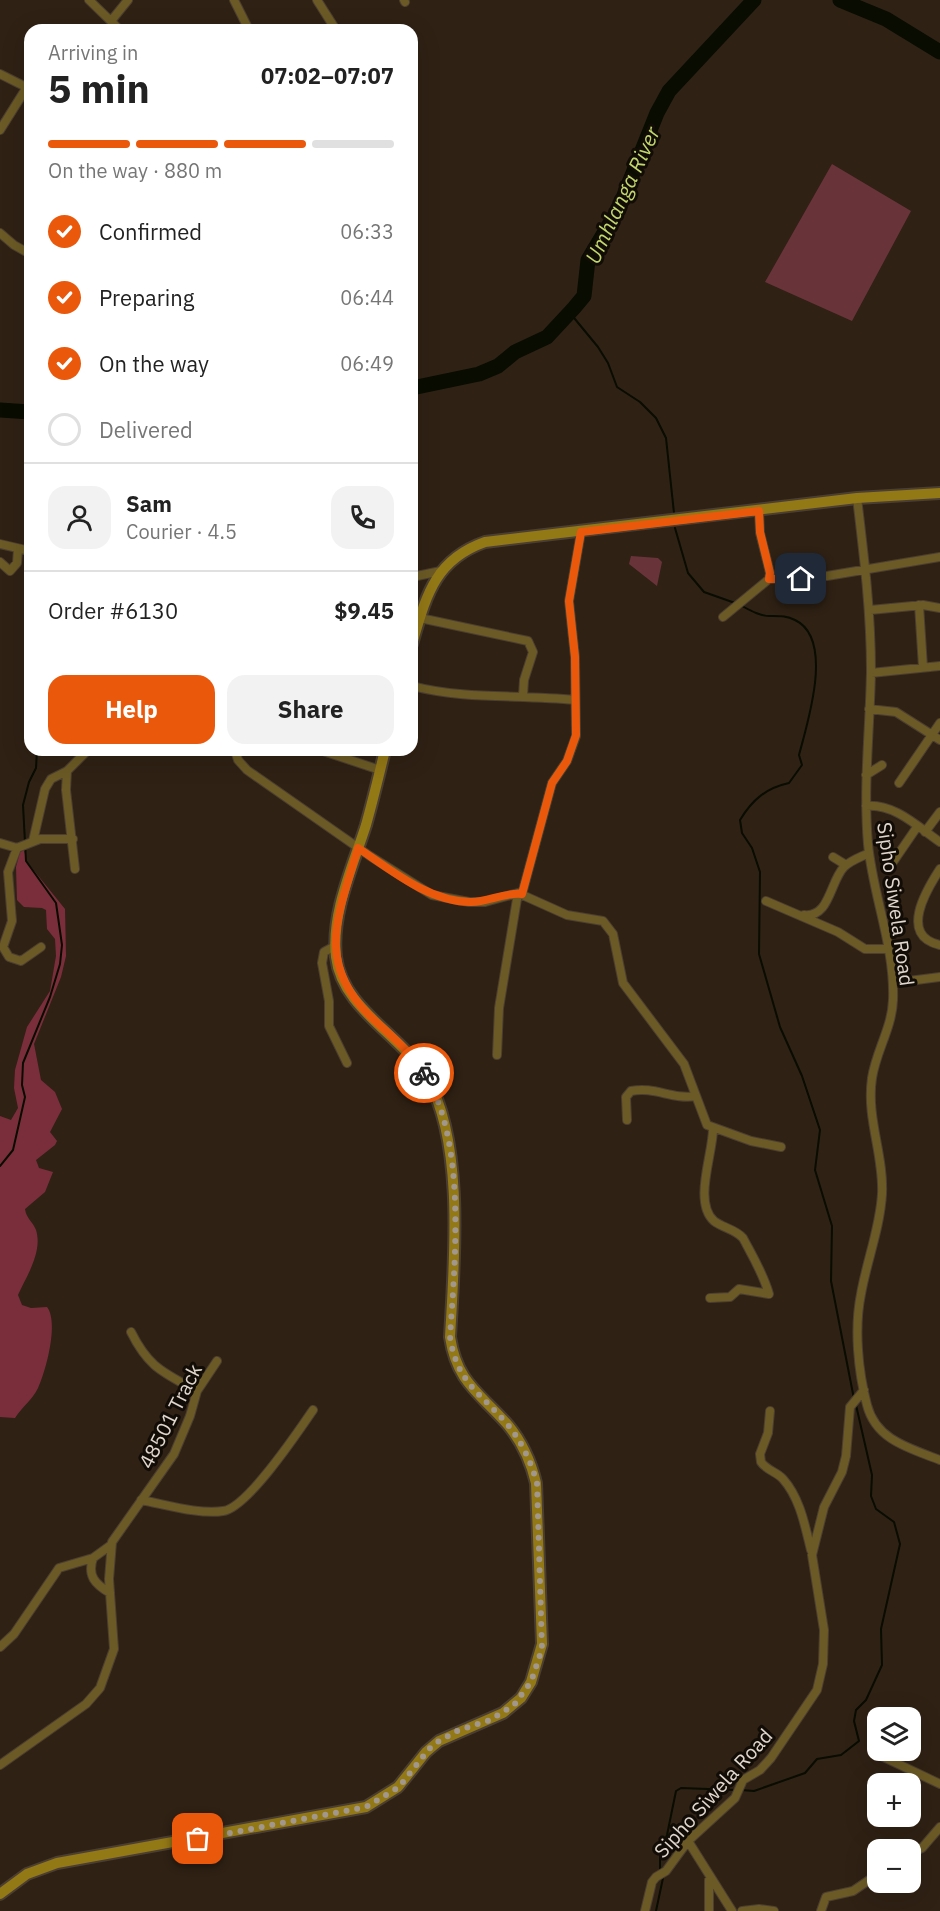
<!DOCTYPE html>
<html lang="en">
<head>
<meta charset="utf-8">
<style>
  body { margin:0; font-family:"IBM Plex Sans",sans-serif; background:#f2f2f2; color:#222; height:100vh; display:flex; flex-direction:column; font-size:22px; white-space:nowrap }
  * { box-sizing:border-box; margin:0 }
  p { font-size:20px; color:#767676 }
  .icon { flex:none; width:33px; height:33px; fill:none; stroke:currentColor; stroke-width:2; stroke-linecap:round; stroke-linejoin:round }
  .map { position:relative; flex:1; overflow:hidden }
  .sheet { position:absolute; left:24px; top:24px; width:394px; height:732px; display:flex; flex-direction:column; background:#fff; border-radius:18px; box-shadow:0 6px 24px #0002 }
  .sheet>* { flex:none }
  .buttons { position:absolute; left:867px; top:1707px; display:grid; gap:12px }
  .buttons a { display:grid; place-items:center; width:54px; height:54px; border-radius:12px; background:#fff; box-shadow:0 6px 24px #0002; font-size:30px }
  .pin { position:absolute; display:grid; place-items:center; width:51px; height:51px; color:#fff; margin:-26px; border-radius:12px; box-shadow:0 3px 9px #0006 }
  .courier { position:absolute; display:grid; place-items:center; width:60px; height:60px; margin:-30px; border:4px solid #ea580c; border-radius:50%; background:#fff; color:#222; box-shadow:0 2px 8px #0007 }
  .headline em { font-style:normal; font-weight:800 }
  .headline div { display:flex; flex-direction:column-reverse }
  .headline { display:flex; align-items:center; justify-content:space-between; height:102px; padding:0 24px }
  h1 { font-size:39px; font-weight:800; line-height:45px }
  .bar { display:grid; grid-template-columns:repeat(4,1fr); gap:9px 6px; align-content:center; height:72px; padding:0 24px }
  .bar i { height:8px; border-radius:4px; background:#e0e0e0 }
  .bar .current { background:#ea580c }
  .bar p { grid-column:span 4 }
  .line { display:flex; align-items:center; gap:15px; padding:0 24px; border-top:2px solid #e0e0e0 }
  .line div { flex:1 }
  .round { display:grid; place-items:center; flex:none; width:63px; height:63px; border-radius:18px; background:#f2f2f2 }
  ol { padding:0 24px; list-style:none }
  li { display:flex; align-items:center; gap:18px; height:66px }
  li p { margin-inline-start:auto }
  li .icon { padding:6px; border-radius:50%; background:#ea580c; color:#fff; stroke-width:4 }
  li:last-child { color:#767676 }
  li i { width:33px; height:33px; border:3px solid #e0e0e0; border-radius:50% }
  .action { display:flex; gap:12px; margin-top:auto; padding:12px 24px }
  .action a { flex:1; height:69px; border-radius:18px; background:#ea580c; color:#fff; font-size:24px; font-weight:800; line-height:69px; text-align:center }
  .action a+a { background:#f2f2f2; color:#222 }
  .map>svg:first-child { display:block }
  .green { fill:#69333a }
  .forest { fill:#7a2e3b }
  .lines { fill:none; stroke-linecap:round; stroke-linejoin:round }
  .stream { stroke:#090c00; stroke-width:2 }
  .river { stroke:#090c00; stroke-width:15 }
  .street-casing { stroke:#4b3e32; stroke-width:10 }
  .secondary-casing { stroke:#4b3e32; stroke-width:14 }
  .street { stroke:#6b5a25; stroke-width:8 }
  .secondary { stroke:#937816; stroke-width:10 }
  .done { stroke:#a2978d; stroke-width:6; stroke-dasharray:0 10.8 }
  .route { stroke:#ea580c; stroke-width:8 }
  .labels { text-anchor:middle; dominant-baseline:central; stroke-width:6; stroke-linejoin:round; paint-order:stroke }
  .street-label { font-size:20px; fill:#e0d7ce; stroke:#120c07 }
  .water-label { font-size:21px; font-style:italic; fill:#c2d76b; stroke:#120c07 }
</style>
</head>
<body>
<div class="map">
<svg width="940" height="1911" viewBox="0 0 940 1911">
  <rect width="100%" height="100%" fill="#2f2114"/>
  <path class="green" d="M832,164L911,211L852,321L765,282Z
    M631,556L658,558L662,562L657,586L629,564Z"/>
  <path class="forest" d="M24,850L27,862L65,909L66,956L61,977L34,1044L41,1080L55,1092L62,1109L50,1132L57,1141L55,1145L36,1160L39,1168L53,1172L45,1192L25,1209C26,1218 33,1222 36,1230C43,1252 26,1277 18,1295L22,1305L31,1308L47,1307C59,1322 46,1371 38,1388C33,1399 22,1407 15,1418L0,1417V1116L11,1120L18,1108L14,1088L15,1070L27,1027L50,991L56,956L55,939L47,929L46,910L42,908L24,907L17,900L16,867L20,852Z"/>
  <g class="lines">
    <path class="stream" d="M570,313L598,347L608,363L617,387L640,402L656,418L666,438L674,513
      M675,528L688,573L704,592L735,603
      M742,606C751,611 762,617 773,616C781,616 787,616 795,620C835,639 807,724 799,755L802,765L789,783C766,788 752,800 740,820L742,833L752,848L760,872L759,954L780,1027L802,1076L820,1130L815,1170L832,1226L831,1281L854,1399
      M30,682V692
      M0,1166L13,1150L25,1097L22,1085L23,1063L50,997L60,964L62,945L56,903L26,861L23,805L29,782L36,768L37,750
      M741,1790L754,1791L805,1773L817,1759L841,1755L859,1741L854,1721L856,1710L866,1700L882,1665L881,1629L900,1544L894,1522L876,1509L871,1496L872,1475L856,1405
      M656,1911L663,1878L660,1871V1853L667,1835L676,1791L681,1788L735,1790"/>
    <path class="river" d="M840,0L886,19L940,52
      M412,388L479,374L498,366L515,352L547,337L574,308L584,296L588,260L619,208L657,113L669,91L754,0
      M0,410L30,412"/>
    <defs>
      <path id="street" d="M89,0L120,30
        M234,0L249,30
        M317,0L336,30
        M404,0L405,2
        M111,21L128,0
        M0,74L30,89
        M0,130L27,87
        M0,233L14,245L30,254
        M857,498C864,556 871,613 871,671C870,729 863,786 868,844C873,896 895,947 893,1000C892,1028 876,1051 872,1078C866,1118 884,1155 882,1194C880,1228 867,1260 861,1294C854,1328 858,1371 867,1405C876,1440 909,1448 940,1460
        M0,544L30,551
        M0,562L10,571L17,563L18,549
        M412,577L441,571
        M769,579L827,576L940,557
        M919,605L923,667
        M870,610L923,605L940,608
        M723,617L769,579L770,573L760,533L759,511
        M420,618L528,641L533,652L524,680L523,696
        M871,673L940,666
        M412,686C466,700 520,694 575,700
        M869,709L896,712L940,740
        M235,750L238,760L247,770L370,856L432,895L469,902H485L518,893L567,915L603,921L613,934L623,983L684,1064L707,1125L751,1141L781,1147
        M320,750L380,770
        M67,771L66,790L75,869
        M866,775L882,765
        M899,783L940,723
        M866,806C894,803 918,827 940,842
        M925,832L940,812
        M33,841L45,789L51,779L67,771L88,750
        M0,843L17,848L40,839H73
        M17,848L8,872L12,921L3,947L9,957L21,961L41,947
        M833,857L846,865
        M893,862L917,827
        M940,869C927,889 898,936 940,945
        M522,894L552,783L567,761L576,736L575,657L569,601L581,532
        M766,901L838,932L865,949H888
        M804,915C830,918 830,881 844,867C851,860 861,857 869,853
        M335,946L324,952L322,963L329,1001V1026L347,1063
        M893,983L940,977
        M497,1055L499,1008L518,893
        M627,1120L626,1097L631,1091C655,1086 672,1100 696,1096
        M710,1298L730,1297L739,1289L769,1294C763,1273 753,1257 743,1238C735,1229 723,1228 714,1221C693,1202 713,1154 713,1129
        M131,1332C149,1368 163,1372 197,1391
        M770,1411L768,1433L760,1454L761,1462C766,1470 777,1472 783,1479C800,1498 805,1526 811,1550
        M141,1500C164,1504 200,1515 223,1511C247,1508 298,1432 313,1410
        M93,1558C87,1576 95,1584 110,1593
        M0,1647L14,1634L59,1568L93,1558L111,1545
        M875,1753L940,1784
        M0,1765L86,1704L100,1688L114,1649L109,1579L112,1542L174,1454L190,1416L197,1391L217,1361
        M688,1841L732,1911
        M910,1854L922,1848L940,1827
        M709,1880V1911
        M645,1911L652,1882L656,1877L666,1871L688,1841L735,1798L743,1780L760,1770L771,1758L817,1690L823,1664L824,1630L812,1555L824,1507L842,1472L846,1456L850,1407L864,1390
        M742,1911L759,1909L774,1911
        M821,1911L826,1897L853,1891L878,1874"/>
      <path id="secondary" d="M412,644C426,597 434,560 485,542L857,498L940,493
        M0,1894L27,1874L57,1863L366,1807L398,1787L426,1752L439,1741L503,1713L521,1698L531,1682L542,1644L536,1483C531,1462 522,1442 508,1425C480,1393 457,1383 450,1337C454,1264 465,1143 427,1078C402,1035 342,1009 336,957C331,913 353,866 366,825C373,800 379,775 385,750"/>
    </defs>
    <use href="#street" class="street-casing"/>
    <use href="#secondary" class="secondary-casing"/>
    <use href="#street" class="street"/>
    <use href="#secondary" class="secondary"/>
  </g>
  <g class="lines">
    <path class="done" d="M198,1839L366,1807L399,1787L429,1749L439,1741L457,1731L490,1720L514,1705L531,1682L542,1649L537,1483C531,1462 522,1442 508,1425C480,1392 457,1383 450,1337C455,1260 467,1141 424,1073"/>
    <path class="route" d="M424,1073C410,1051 390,1035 371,1017C314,962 339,913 358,848C391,870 429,902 471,902C488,902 505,892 522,894L552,783L567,761L576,735L575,657L569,601L581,532L759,511L760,532L770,573L769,579H801"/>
  </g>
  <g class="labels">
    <g class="street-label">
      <text transform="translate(896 904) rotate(82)">Sipho Siwela Road</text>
      <text transform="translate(170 1416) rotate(-63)">48501 Track</text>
      <text transform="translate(713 1793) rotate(-48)">Sipho Siwela Road</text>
    </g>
    <g class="water-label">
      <text transform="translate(622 195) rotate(-65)">Umhlanga River</text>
    </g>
  </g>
</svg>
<div class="buttons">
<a><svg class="icon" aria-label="layers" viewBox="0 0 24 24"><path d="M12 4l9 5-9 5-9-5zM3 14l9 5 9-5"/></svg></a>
<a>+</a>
<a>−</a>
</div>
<div class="pin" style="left:198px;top:1839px;background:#ea580c"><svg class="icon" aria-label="bag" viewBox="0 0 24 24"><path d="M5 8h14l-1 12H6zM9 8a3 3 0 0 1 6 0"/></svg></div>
<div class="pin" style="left:801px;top:579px;background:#1f2937"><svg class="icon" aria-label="home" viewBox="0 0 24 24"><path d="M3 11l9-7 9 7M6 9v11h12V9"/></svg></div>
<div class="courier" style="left:424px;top:1073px"><svg class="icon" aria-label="bike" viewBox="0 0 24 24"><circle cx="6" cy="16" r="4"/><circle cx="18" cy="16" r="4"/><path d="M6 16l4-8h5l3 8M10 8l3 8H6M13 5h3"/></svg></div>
<section class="sheet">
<div class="headline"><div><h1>5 min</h1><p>Arriving in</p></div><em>07:02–07:07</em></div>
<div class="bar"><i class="current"></i><i class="current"></i><i class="current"></i><i></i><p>On the way · 880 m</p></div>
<ol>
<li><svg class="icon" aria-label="check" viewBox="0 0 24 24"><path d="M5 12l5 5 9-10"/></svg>Confirmed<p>06:33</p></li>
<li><svg class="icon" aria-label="check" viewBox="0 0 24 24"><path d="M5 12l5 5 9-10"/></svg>Preparing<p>06:44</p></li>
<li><svg class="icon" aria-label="check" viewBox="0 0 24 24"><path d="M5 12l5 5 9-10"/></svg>On the way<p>06:49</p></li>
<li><i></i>Delivered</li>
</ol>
<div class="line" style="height:108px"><a class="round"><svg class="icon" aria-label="person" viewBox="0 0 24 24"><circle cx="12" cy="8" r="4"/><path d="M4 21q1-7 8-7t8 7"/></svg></a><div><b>Sam</b><p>Courier · 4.5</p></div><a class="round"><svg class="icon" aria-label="phone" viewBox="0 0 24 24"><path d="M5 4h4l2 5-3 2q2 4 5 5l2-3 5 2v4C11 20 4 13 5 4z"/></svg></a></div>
<div class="line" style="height:78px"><div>Order #6130</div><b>$9.45</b></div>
<div class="action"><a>Help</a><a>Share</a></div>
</section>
</div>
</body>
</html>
